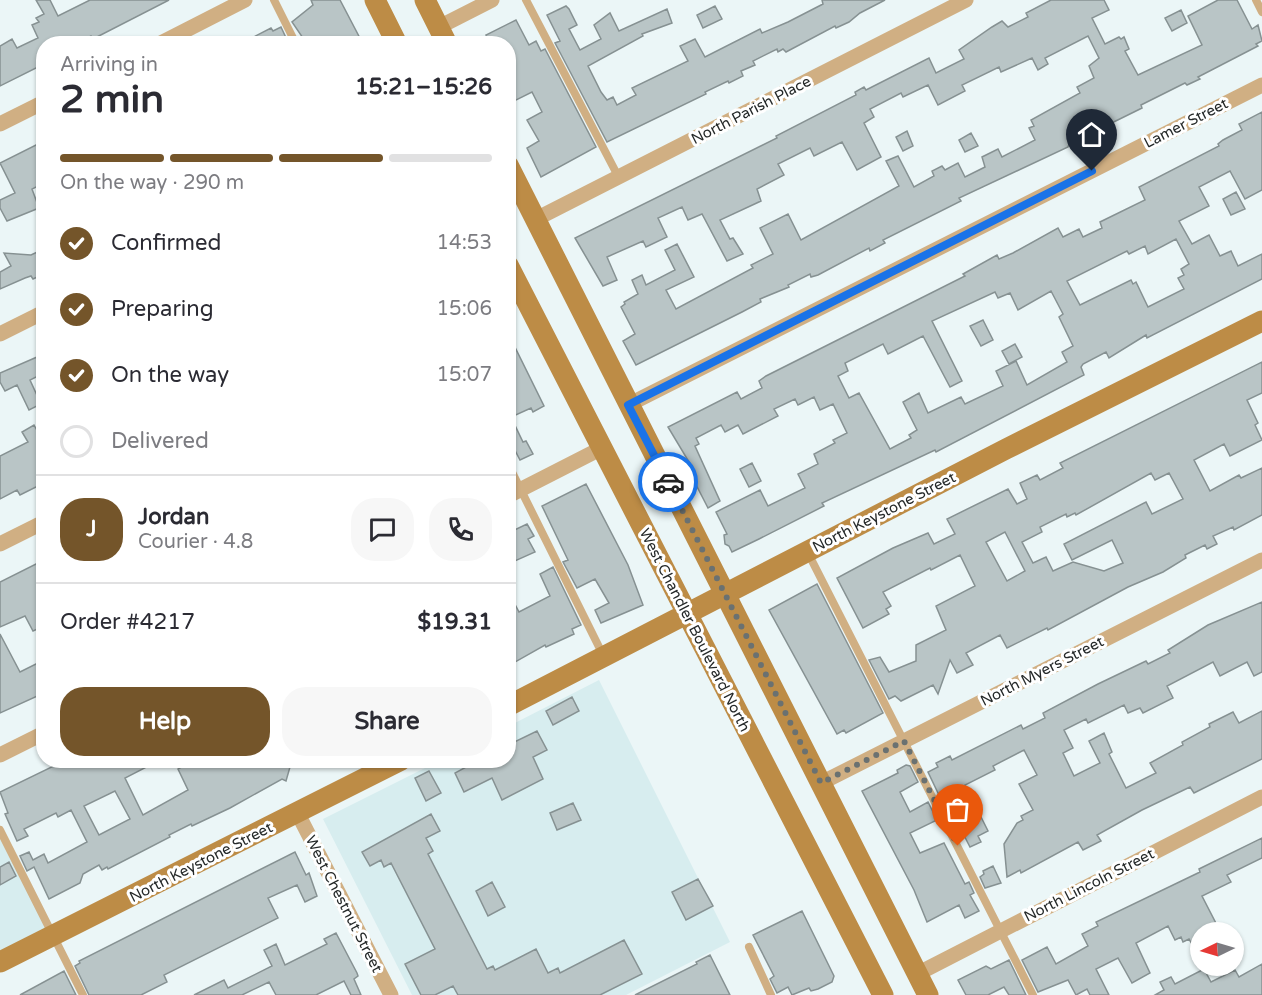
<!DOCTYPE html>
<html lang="en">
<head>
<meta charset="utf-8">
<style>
  body { margin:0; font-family:"Varela Round",sans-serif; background:#f7f7f7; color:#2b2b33; height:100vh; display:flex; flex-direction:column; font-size:22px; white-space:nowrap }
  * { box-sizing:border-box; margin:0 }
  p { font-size:20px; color:#7c7c81 }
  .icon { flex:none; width:33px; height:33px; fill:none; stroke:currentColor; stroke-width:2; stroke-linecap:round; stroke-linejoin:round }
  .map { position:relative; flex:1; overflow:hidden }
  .drawer { position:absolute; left:36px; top:36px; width:480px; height:732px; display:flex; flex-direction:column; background:#fff; border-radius:24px; box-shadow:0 2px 4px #0004 }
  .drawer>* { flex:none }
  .needle { width:39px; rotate:265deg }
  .fabs { position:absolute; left:1190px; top:922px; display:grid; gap:12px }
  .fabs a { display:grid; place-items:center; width:54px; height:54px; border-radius:50%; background:#fff; box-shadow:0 2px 4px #0004; font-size:30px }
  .pin { position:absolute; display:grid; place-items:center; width:51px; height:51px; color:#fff; margin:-62px -26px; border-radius:50% 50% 50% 0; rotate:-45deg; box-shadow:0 0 6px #0007 }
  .pin .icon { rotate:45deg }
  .courier { position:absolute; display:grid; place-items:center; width:60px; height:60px; margin:-30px; border:4px solid #1a73e8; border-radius:50%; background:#fff; color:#222; box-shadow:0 2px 8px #0007 }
  .head em { font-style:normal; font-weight:800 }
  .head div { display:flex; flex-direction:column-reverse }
  .head { display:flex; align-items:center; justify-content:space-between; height:102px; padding:0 24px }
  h1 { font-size:39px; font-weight:800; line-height:45px }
  .bar { display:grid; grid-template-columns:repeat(4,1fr); gap:9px 6px; align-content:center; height:72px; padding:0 24px }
  .bar i { height:8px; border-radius:4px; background:#e1e1e2 }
  .bar .current { background:#74552a }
  .bar p { grid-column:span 4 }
  .line { display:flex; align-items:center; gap:15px; padding:0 24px; border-top:2px solid #e1e1e2 }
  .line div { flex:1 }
  .round { display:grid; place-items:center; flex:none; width:63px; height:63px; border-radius:24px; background:#f7f7f7 }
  ol { padding:0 24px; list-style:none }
  li { display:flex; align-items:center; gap:18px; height:66px }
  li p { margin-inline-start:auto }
  li .icon { padding:6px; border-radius:50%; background:#74552a; color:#fff; stroke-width:4 }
  li:last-child { color:#7c7c81 }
  li i { width:33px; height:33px; border:3px solid #e1e1e2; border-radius:50% }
  .button { display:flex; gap:12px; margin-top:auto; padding:12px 24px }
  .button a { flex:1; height:69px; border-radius:24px; background:#74552a; color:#fff; font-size:24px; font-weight:800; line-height:69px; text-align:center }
  .button a+a { background:#f7f7f7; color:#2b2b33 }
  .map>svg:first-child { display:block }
  .built { fill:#d7edef }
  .building { fill:#b9c5c6; stroke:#869192; stroke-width:1.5; fill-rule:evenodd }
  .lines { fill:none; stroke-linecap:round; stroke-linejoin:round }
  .lane { stroke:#d0af83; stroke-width:8 }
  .street { stroke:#d0af83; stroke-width:15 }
  .secondary { stroke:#bd8c46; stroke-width:21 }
  .done { stroke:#6a7171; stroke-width:6; stroke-dasharray:0 10.8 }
  .route { stroke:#1a73e8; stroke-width:8 }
  .labels { text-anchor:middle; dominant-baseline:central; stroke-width:6; stroke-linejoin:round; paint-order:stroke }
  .street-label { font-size:15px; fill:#252929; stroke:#fff }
</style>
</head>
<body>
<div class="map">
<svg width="1262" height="995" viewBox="0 0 1262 995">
  <rect width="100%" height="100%" fill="#ebf6f7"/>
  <path class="built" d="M599,680L730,942L626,995H412L323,819L439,761L508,760L509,726Z
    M0,829L54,936L0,960Z"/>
  <path class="building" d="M36,0H50L58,16L90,0H169L93,39L91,36L76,44H44V64L0,86V46L12,39L17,48L38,38L32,25L39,22L36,18L44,14Z
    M311,0H340L363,44H307L292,22L313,5Z
    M822,0H885L860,13L849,22L836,28L835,26L786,52L783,49L778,52L777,49L753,61L755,65L741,71L743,76L729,83L728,81L705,92L706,94L607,142L555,43L560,41L547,15L566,6L569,9L577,25L569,29L580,50L601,39L594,25L610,13L619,31L667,9L672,23L642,34L643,36L588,66L601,92L607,100L613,97L617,105L636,95L632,88L688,61L680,46L695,39L705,57L760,29L762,33L788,22L823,4Z
    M1051,0H1104L1109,10L1092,18L1105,44L1119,37L1121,39L1124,37L1129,49L1125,51L1138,75L1202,45L1188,16L1218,0H1237L1252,29L1258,25L1262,41L1256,44L1258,46L1198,77L1200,79L1187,85L1185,83L1141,105L1142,108L1069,144L1068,147L959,198L961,201L883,240L885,243L870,251L869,248L818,275L811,277L810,274L788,285L789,287L760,299L761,302L742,312L636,365L623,341L635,334L621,307L625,304L624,302L638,294L632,280L642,275L646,285L675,270L665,250L677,244L694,277L666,290L676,309L753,268L751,265L773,254L760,228L788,214L801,240L899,186L886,161L898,156L914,187L934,176L932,171L942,166L945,170L958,163L965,177L985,167L982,157L998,149L1002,157L1035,140L1029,128L1034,126L1031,120L1080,93L1077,87L1094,78L1089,66L1099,58L1088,36L1045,58L1048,64L1038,70L1032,58L1001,72L999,67L962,85L965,91L938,105L928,85L903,97L901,93L870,109L874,117L864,123L881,157L857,170L842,142L814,156L810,148L778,164L784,175L757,189L761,201L720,220L730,239L733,238L743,254L727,261L702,214L688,220L682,207L658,218L667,237L646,247L643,241L607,257L617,280L603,286L575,238L777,138L776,136L856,95L855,92L864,87L866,90L929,58L936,73L964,59L959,50L992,27L1002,21L1008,27L1028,17L1026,13Z
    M715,6L722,19L703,28L697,15Z
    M1181,10L1187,23L1172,31L1165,18Z
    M516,20L529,45L536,41L541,51L545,49L596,147L541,177L527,148L539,141L527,120L542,112L532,92L508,104V44H491L486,35Z
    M281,27L287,40L280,44H240L271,28L273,31Z
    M1262,112V190L1245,199L1230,171L1199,187L1209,206L1179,221L1192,244L1209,235L1220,256L1231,251L1238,266L1262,254V279L1147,338L1146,335L1109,358L1106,352L1083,364L1081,367L1084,375L936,452L935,450L822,503L824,506L759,539L732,552L729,546L725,544L724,535L727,534L716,512L760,490L768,506L805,488L798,474L818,464L814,454L835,443L833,440L847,433L833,404L820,410L814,397L798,405L795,399L774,409L778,416L743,434L738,425L725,432L721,425L696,438L699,444L695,446L720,501L708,508L688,469L692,467L668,427L737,392L741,399L762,388L759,381L766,376L965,276L963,274L997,255L999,259L1013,253L1058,228L1063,237L1079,229L1083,237L1102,228L1100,222L1145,200L1139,187L1219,146L1218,144L1223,140L1242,130L1239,124ZM1176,239L1189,264L1181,269L1184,275L1178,278L1184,289L1148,307L1136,282L1133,284L1131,280L1080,305L1067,281L1127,251L1129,254L1145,246L1148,254ZM1051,291L1063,314L1059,317L1073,346L1062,352L1067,362L1027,385L1016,361L996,371L1003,386L965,404L961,397L928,413L919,393L903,402L917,430L909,435L911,438L890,449L859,393L849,398L838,376L848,371L845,363L883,344L888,354L923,336L950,387L962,381L932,321L995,292L998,298L1010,293L1018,310Z
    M907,131L913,146L903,151L896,137Z
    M971,133L978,146L965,152L959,140Z
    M44,141V183L32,189L39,208L7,221L0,208V200L15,193L0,163Z
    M1236,192L1245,209L1231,215L1223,199Z
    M44,249V274L33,279L31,276L25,278L0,289V272L11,266L4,253L31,255Z
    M983,320L993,340L981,346L970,326Z
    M508,333L544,406L533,412L531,408L511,417L523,442L526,441L533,454L520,460L508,437Z
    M1015,344L1022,357L1009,364L1002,351Z
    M44,354V373L30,380L41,404L29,410L17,385L5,391L0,382V373Z
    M1262,362V393L1247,400L1258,423L1255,425L1262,440L1230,456L1224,444L1194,460L1210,491L1239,475L1241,478L1262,468V515L1234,530L1233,527L1213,536L1217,544L1207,549L1205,545L1185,555L1186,558L1163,572L1128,587L1048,630L1047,628L1007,648L1000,635L966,653L973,665L957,673L950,660L938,694L933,685L901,701L895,696L889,699L869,660L880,657L889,672L916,661V645L946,630L936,606L975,586L960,555L931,570L930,568L883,592L891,606L886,609L889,614L863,628L837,578L893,548L928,533L934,544L955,534L947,519L1008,489L1017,504L1027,499L1020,483L1037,475L1040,480L1063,468L1060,463ZM1151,473L1155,480L1169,473L1183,499L1152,514L1146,502L1064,544L1072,560L1112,540L1123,563L1104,571L1073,562L1053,571L1046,557L1033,563L1022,542L1042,532L1040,527L1066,514L1067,517L1075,513L1076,515ZM1005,532L1025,571L1007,581L986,542Z
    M34,425L44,443V483L20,495L17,490L0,499V456L28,442L22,432Z
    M752,463L761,481L749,487L740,469Z
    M586,484L628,565L643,605L601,623L595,610L609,603L595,579L577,588L563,562L568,560L542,506Z
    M527,524L534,536L528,539L535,552L508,564V533Z
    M44,560V626L33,631L25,616L0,627V582Z
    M553,567L581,625L572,629L574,634L546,647L545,645L508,666V591L519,612L550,596L540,574Z
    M817,584L883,713L846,733L844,730L837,734L769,610Z
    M1262,602V672L1254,676L1247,662L1220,676L1213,662L1167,686L1173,698L1143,713L1140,708L1128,713L1124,705L1088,723L1086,719L1064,730L1073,748L1063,753L1074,776L1100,763L1089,741L1104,733L1112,752L1109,754L1126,788L1156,773L1150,763L1183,745L1182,742L1210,727L1209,724L1233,712L1239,723L1262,711V759L1194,793L1190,787L1142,810L1097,835L1101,841L1083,850L1078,842L1021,873L1020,870L1007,877L1004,844L1017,823L1023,820L1021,816L1033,810L1019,784L1037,775L1024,750L993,766L995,770L965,785L988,831L978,836L981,842L970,847L952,812L948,814L928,772L938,767L936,763L950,756L952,760L1021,725L1023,729L1045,718L1043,713L1098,684L1146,661L1148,664L1170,653L1168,650L1208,625Z
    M0,634L20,672L44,660V693L0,713Z
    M572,697L579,711L553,725L546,711Z
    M537,731L547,750L533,757L543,779L502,800L492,778L464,792L455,773L479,760H508V745Z
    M56,760H160L125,778L143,815L188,790L178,769L194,760H258L261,764L268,760H292L286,781L282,779L230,808L192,826L191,824L169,835L170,837L108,869L107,867L102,870L99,865L83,874L80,883L49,899L34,867L27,871L20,856L29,852L33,860L44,854L48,863L87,842L71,810L58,817L56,813L24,829L28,836L17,841L5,814L8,813L0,792L58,764ZM115,791L130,819L99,835L84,806Z
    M906,765L910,766L918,782L900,792L910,812L928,802L937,820L910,833L920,853L944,843L965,884L969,882L974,893L970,895L979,911L965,918L959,905L927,922L914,890L862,791L898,773L897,770Z
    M429,771L441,793L426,801L415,778Z
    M573,803L581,820L557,830L550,813Z
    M431,814L440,831L426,838L433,851L428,854L487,969L493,966L495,970L536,949L548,973L558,968L560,973L624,940L642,974L600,995H458L453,986L435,995H421L405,964L435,949L391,863L384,867L381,860L370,866L362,852Z
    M1262,838V858L1227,875L1231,882L1202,896L1221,933H1200V959L1189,939L1183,942L1181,937L1175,940L1168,926L1136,943L1150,973L1132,983L1118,958L1096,969L1109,995H1090L1087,989L1076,995L1068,980L1038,992L1022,960L1047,947L1056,964L1088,946L1082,934L1098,926L1096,922L1200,872L1199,869Z
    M295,852L306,875L309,873L317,896L305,902L297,885L268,898L278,918L164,975L167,982L141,995H89L75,966L80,963L79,961Z
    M9,862L16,876L0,885V867Z
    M993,866L1001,883L985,888L980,877L984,874L983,871Z
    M698,879L713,906L686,920L672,892Z
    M492,882L505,907L488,916L476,891Z
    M802,911L834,976L832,982L818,989L811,991L809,988L792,995L788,987L777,993L770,979L774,976L753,935Z
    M336,933L357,973L358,976L354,979L361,995H351L344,981L316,995H276L269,982L242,995H194L224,980L228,988L272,966L264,950L276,944L285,965L327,944L324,939Z
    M710,955L730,995H635L697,964L696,962Z
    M1009,960L1026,995H1009L1004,987L988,995H966L958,980L986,966L991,969Z
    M1262,964V995H1155L1164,990L1160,982L1171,977L1175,984L1204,969L1211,982L1235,970L1239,977Z
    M64,971L76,995H20Z"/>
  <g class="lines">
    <path class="lane" d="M274,0L296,44
      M526,0L619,178
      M1256,0L1262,12
      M508,464L603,655
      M808,553L1033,995
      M0,830L83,995
      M749,947L771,995"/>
    <path class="street" d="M439,27L492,0
      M159,44L245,0
      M0,124L44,102
      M536,219L966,0
      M0,334L44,312
      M628,405L1262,85
      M508,496L602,448
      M0,544L44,522
      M0,755L44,733
      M821,783L1262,560
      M298,814L391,995
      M917,974L1262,797"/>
    <path class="secondary" d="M375,0L397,44
      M425,0L447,44
      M508,165L928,995
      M508,265L883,995
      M508,706L1006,449L1262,321
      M0,962L401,760"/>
  </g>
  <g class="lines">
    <path class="done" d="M668,482L821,783L904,741L958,846"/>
    <path class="route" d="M668,482L628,405L1092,171"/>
  </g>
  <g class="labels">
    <g class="street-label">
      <text transform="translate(751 110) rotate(-27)">North Parish Place</text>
      <text transform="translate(1186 123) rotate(-27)">Lamer Street</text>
      <text transform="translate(884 512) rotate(-27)">North Keystone Street</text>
      <text transform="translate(695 630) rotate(63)">West Chandler Boulevard North</text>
      <text transform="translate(1042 671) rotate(-27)">North Myers Street</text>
      <text transform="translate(201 862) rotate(-27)">North Keystone Street</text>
      <text transform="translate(1089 885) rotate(-27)">North Lincoln Street</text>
      <text transform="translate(344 904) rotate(63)">West Chestnut Street</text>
    </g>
  </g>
</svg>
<div class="fabs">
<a><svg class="needle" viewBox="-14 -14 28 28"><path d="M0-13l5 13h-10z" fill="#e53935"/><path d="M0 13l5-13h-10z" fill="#7c7c81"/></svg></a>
</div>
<div class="pin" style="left:958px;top:846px;background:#ea580c"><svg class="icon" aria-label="bag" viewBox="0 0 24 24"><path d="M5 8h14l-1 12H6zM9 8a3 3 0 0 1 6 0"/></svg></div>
<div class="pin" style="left:1092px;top:171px;background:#1f2937"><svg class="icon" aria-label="home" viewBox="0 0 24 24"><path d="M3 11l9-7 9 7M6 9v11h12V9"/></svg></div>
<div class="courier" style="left:668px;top:482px"><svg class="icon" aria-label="car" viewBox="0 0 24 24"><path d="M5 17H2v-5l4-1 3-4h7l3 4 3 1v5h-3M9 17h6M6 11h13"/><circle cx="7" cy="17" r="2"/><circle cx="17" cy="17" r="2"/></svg></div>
<section class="drawer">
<div class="head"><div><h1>2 min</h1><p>Arriving in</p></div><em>15:21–15:26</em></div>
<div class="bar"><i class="current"></i><i class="current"></i><i class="current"></i><i></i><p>On the way · 290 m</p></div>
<ol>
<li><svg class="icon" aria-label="check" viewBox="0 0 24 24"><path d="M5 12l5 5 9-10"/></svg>Confirmed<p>14:53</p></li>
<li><svg class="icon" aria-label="check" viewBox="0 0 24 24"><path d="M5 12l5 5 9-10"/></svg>Preparing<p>15:06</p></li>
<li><svg class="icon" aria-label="check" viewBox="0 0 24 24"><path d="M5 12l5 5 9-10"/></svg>On the way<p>15:07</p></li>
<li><i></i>Delivered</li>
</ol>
<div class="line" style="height:108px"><b class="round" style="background:#74552a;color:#fff">J</b><div><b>Jordan</b><p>Courier · 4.8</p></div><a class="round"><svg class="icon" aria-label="chat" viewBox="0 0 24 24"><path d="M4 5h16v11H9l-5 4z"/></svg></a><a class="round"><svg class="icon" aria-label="phone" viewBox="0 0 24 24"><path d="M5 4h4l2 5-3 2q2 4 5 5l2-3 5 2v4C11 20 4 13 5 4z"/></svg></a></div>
<div class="line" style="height:78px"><div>Order #4217</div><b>$19.31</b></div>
<div class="button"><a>Help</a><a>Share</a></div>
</section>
</div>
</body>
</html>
